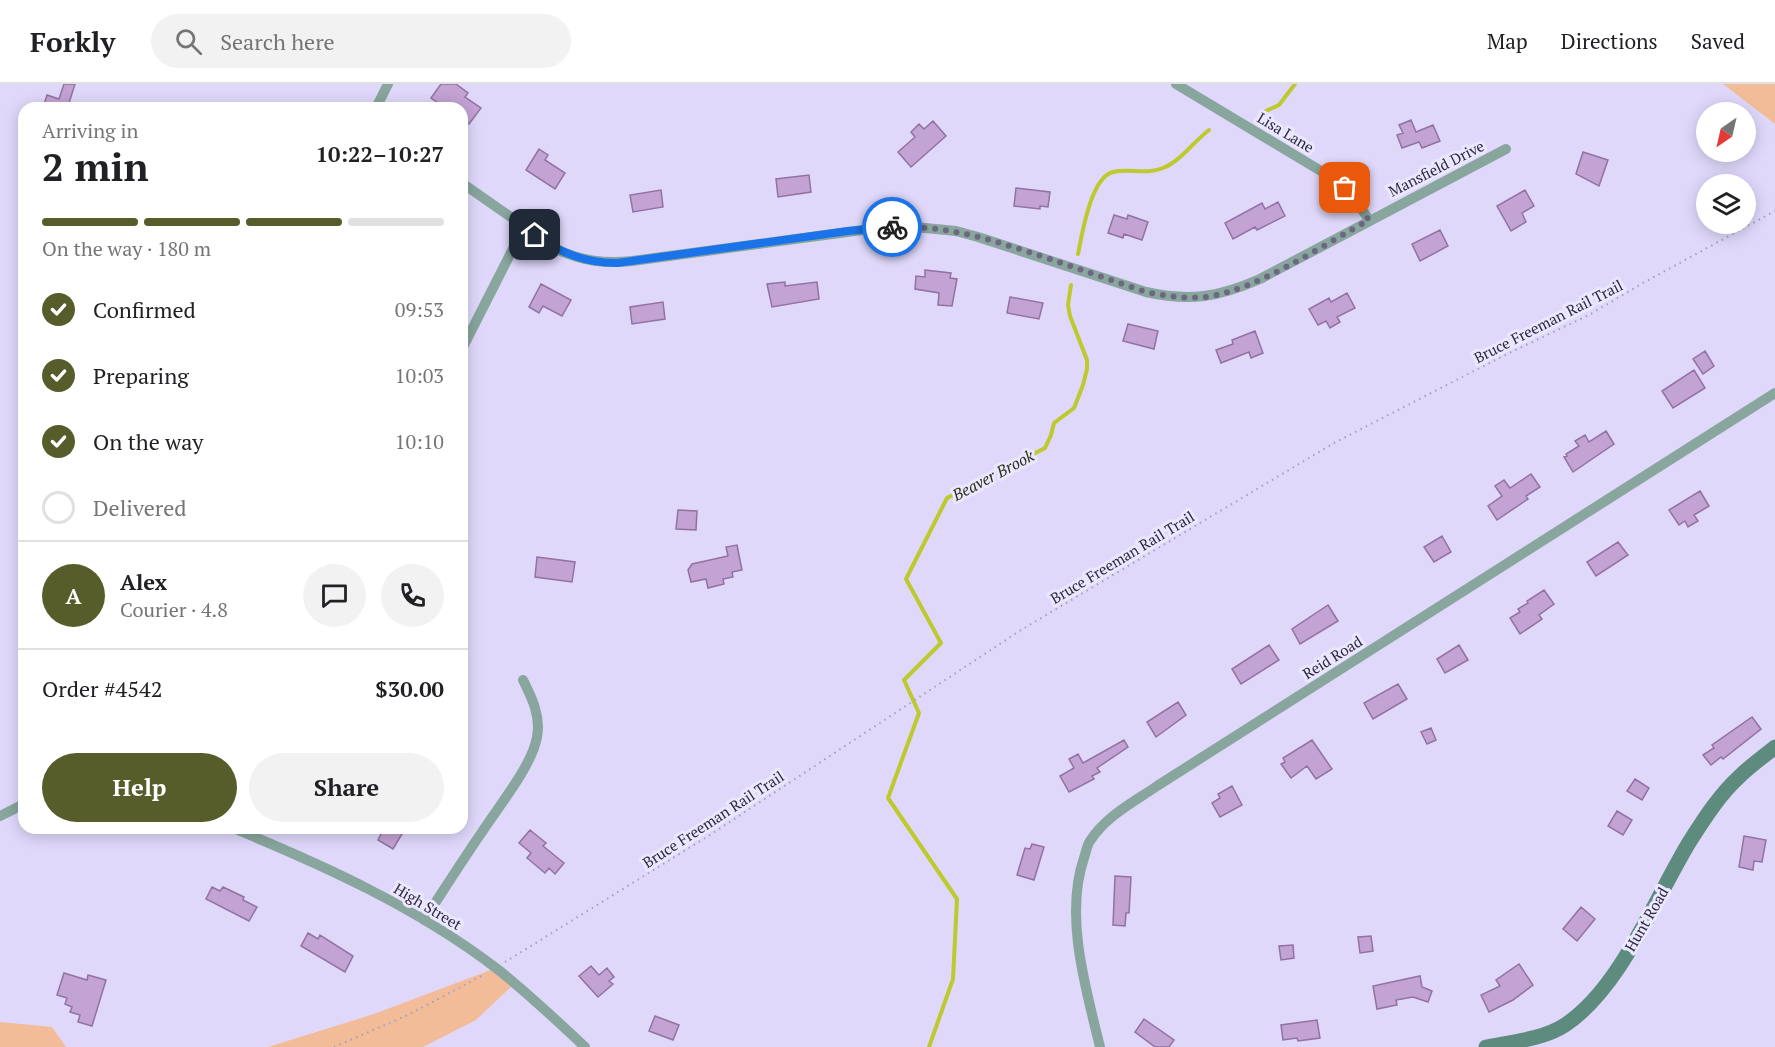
<!DOCTYPE html>
<html lang="en">
<head>
<meta charset="utf-8">
<style>
  body { margin:0; font-family:"PT Serif",serif; background:#f2f2f2; color:#202124; height:100vh; display:flex; flex-direction:column; font-size:22px; white-space:nowrap }
  * { box-sizing:border-box; margin:0 }
  p { font-size:20px; color:#757577 }
  .icon { flex:none; width:33px; height:33px; fill:none; stroke:currentColor; stroke-width:2; stroke-linecap:round; stroke-linejoin:round }
  .map { position:relative; flex:1; overflow:hidden }
  .side { position:absolute; left:18px; top:18px; width:450px; height:732px; display:flex; flex-direction:column; background:#fff; border-radius:18px; box-shadow:0 3px 15px #0003 }
  .side>* { flex:none }
  .needle { width:39px; rotate:214deg }
  .tools { position:absolute; left:1696px; top:18px; display:grid; gap:12px }
  .tools a { display:grid; place-items:center; width:60px; height:60px; border-radius:50%; background:#fff; box-shadow:0 3px 15px #0003; font-size:30px }
  .pin { position:absolute; display:grid; place-items:center; width:51px; height:51px; color:#fff; margin:-26px; border-radius:12px; box-shadow:0 3px 9px #0006 }
  .courier { position:absolute; display:grid; place-items:center; width:60px; height:60px; margin:-30px; border:4px solid #1a73e8; border-radius:50%; background:#fff; color:#222; box-shadow:0 2px 8px #0007 }
  .overview em { font-style:normal; font-weight:700 }
  .overview div { display:flex; flex-direction:column-reverse }
  .overview { display:flex; align-items:center; justify-content:space-between; height:102px; padding:0 24px }
  h1 { font-size:39px; font-weight:700; line-height:45px }
  .bar { display:grid; grid-template-columns:repeat(4,1fr); gap:9px 6px; align-content:center; height:72px; padding:0 24px }
  .bar i { height:8px; border-radius:4px; background:#e0e0e0 }
  .bar .on { background:#565c2a }
  .bar p { grid-column:span 4 }
  .line { display:flex; align-items:center; gap:15px; padding:0 24px; border-top:2px solid #e0e0e0 }
  .line div { flex:1 }
  .round { display:grid; place-items:center; flex:none; width:63px; height:63px; border-radius:32px; background:#f2f2f2 }
  ol { padding:0 24px; list-style:none }
  li { display:flex; align-items:center; gap:18px; height:66px }
  li p { margin-inline-start:auto }
  li .icon { padding:6px; border-radius:50%; background:#565c2a; color:#fff; stroke-width:4 }
  li:last-child { color:#757577 }
  li i { width:33px; height:33px; border:3px solid #e0e0e0; border-radius:50% }
  .button { display:flex; gap:12px; margin-top:auto; padding:12px 24px }
  .button a { flex:1; height:69px; border-radius:36px; background:#565c2a; color:#fff; font-size:24px; font-weight:700; line-height:69px; text-align:center }
  .button a+a { background:#f2f2f2; color:#202124 }
  header { display:flex; align-items:center; gap:36px; box-sizing:border-box; height:84px; padding:0 30px; background:#fff; border-bottom:2px solid #e0e0e0 }
  header strong { font-size:28px }
  nav { display:flex; gap:33px; margin-inline-start:auto; font-size:21px }
  .search { width:420px; height:54px; background:#f2f2f2; display:flex; align-items:center; gap:15px; box-sizing:border-box; padding:0 21px; border-radius:33px; color:#757577; font-size:22px }
  .map>svg:first-child { display:block }
  .green { fill:#f3bc99 }
  .lines { fill:none; stroke-linecap:round; stroke-linejoin:round }
  .stream { stroke:#bdc92c; stroke-width:4 }
  .building { fill:#c3a2d4; stroke:#9272a2; stroke-width:1.5 }
  .path { stroke:#a49ebd; stroke-width:2; stroke-dasharray:1.5 4.5; stroke-linecap:butt }
  .street { stroke:#88a69d; stroke-width:10 }
  .secondary { stroke:#5d8b7e; stroke-width:15 }
  .done { stroke:#6d6781; stroke-width:6; stroke-dasharray:0 10.8 }
  .route { stroke:#1a73e8; stroke-width:8 }
  .labels { text-anchor:middle; dominant-baseline:central; stroke-width:6; stroke-linejoin:round; paint-order:stroke }
  .street-label { font-size:15px; fill:#2f2a40; stroke:#ebe7ff }
  .water-label { font-size:16px; font-style:italic; fill:#2c2e16; stroke:#ebe7ff }
</style>
</head>
<body>
<header>
<strong>Forkly</strong>
<div class="search"><svg class="icon" aria-label="search" viewBox="0 0 24 24"><circle cx="10" cy="10" r="6"/><path d="M15 15l6 6"/></svg>Search here</div>
<nav><a>Map</a><a>Directions</a><a>Saved</a></nav>
</header>
<div class="map">
<svg width="1775" height="963" viewBox="0 0 1775 963">
  <rect width="100%" height="100%" fill="#dfd8fb"/>
  <path class="green" d="M1723,0H1775V40Z
    M496,884L515,899L476,936L423,963H268L374,930Z
    M0,938L52,943L66,963H0Z"/>
  <g class="lines">
    <path class="stream" d="M1266,27L1279,21L1295,0
      M1078,170C1082,150 1091,93 1113,88C1129,84 1146,91 1163,84C1181,77 1194,57 1209,46
      M929,963L953,895L957,815L888,714L919,629L904,596L941,559L906,495L947,414L1045,364L1051,351L1054,339L1074,324L1083,301L1087,285V276L1070,232L1068,221L1071,201"/>
  </g>
  <path class="building" d="M64,0H75L69,19L78,22V24H43L47,11L59,15Z
    M441,0H456L468,9L465,13L481,24L469,40L462,35V24H446L431,14Z
    M1411,36L1416,48L1433,41L1440,57L1422,64L1419,58L1402,64L1397,51L1403,49L1399,41Z
    M933,37L946,52L911,83L898,68L915,53L911,48L919,40L924,45Z
    M539,65L548,71L545,76L565,89L555,105L526,86Z
    M1583,68L1608,76L1599,102L1576,90Z
    M809,91L811,108L778,113L776,95Z
    M1016,104L1050,108L1048,123L1040,122V125L1014,122Z
    M661,106L663,123L633,128L630,111Z
    M1525,106L1534,122L1522,129L1526,138L1511,147L1497,122Z
    M1278,118L1285,132L1257,146L1255,143L1233,155L1225,139L1262,119L1265,125Z
    M1114,131L1127,135L1128,131L1148,138L1142,156L1124,150L1123,154L1108,149Z
    M1440,146L1448,162L1420,177L1412,160Z
    M925,186L951,189L950,194L957,195L952,222L938,221L939,209L915,205L916,192L925,193Z
    M785,198V202L817,198L819,215L772,223L767,200Z
    M541,200L571,216L562,232L543,222L539,229L529,223Z
    M1347,209L1355,224L1337,233L1340,238L1330,244L1326,237L1318,241L1309,225L1329,214L1331,218Z
    M1010,213L1043,219L1039,235L1007,229Z
    M663,218L665,235L632,240L630,223Z
    M1128,240L1158,247L1154,265L1123,257Z
    M1255,247L1263,269L1251,274L1249,268L1221,279L1216,266L1233,260L1232,256Z
    M1705,267L1714,282L1703,290L1693,275Z
    M1694,286L1705,304L1673,324L1662,307Z
    M1606,347L1614,360L1573,388L1564,373L1567,372L1566,370L1579,362L1575,357L1585,351L1589,358Z
    M1531,390L1540,403L1526,412L1528,415L1497,436L1488,422L1502,412L1495,402L1504,396L1510,404Z
    M1700,407L1709,422L1694,431L1698,437L1688,443L1685,437L1679,441L1669,426Z
    M678,426L697,427L696,446L676,445Z
    M1442,452L1451,468L1434,478L1424,463Z
    M1618,458L1628,471L1596,492L1587,478Z
    M737,461L742,486L732,488L733,493L723,495L724,500L708,504L706,495L691,498L688,486L692,480L728,472L726,463Z
    M537,473L575,478L572,498L535,493Z
    M1544,506L1554,520L1539,531L1542,535L1520,550L1510,534L1520,528L1518,525L1528,519L1527,517Z
    M1328,521L1338,537L1300,560L1292,545Z
    M1269,561L1279,576L1241,600L1232,585Z
    M1459,561L1468,576L1445,589L1437,575Z
    M1398,600L1407,615L1373,635L1364,619Z
    M1178,618L1186,631L1156,653L1147,638Z
    M1752,633L1761,645L1723,675L1721,673L1711,681L1703,671L1714,664L1712,661Z
    M1431,644L1436,656L1427,660L1421,648Z
    M1124,656L1128,663L1097,684L1100,688L1092,692L1094,695L1069,708L1060,692L1074,684L1069,675L1078,670L1083,679Z
    M1312,656L1332,685L1316,695L1307,682L1291,694L1281,680L1285,678L1283,674Z
    M1635,695L1649,704L1642,716L1627,707Z
    M1232,702L1242,721L1220,733L1212,719L1220,714L1218,710Z
    M1617,727L1632,736L1623,751L1608,742Z
    M384,744H392L402,750L393,765L378,756Z
    M530,746L546,759L543,762L564,779L555,790L549,784L545,789L527,774L531,769L519,759Z
    M1744,752L1766,756L1762,778L1754,777L1753,786L1739,783Z
    M1032,760L1044,763L1034,796L1017,791L1025,764L1030,765Z
    M1115,792L1131,793L1129,829H1126L1125,842L1113,841Z
    M212,803L220,807L223,803L244,813L243,816L257,823L249,837L206,815Z
    M1581,823L1595,835L1577,857L1563,845Z
    M308,849L318,855L320,851L353,872L345,888L301,862Z
    M1371,852L1373,867L1360,869L1358,853Z
    M1293,861L1294,874L1281,876L1279,862Z
    M1519,880L1533,901L1513,916L1489,928L1481,911L1500,902L1496,896Z
    M591,882L599,891L607,884L614,893L609,897L613,900L598,913L579,892Z
    M64,889L87,896L88,891L106,896L92,942L78,938L80,931L70,928L72,923L65,920L67,914L57,911Z
    M1420,892L1422,903L1432,907L1428,918L1413,913L1396,916L1397,921L1377,925L1373,902Z
    M655,932L679,941L673,956L649,947Z
    M1144,935L1174,956L1169,963H1155L1135,948Z
    M1317,936L1320,954L1298,957L1297,954L1283,956L1281,941Z"/>
  <g class="lines">
    <path class="path" d="M505,878L710,751L1021,546L1334,359L1505,271L1589,231L1643,199L1775,127
      M334,963L408,931L485,890"/>
    <path class="street" d="M1176,0L1336,96L1354,114L1369,136
      M376,24L388,0
      M462,99L558,166C583,177 605,180 632,177L870,145L915,143L956,147L978,153L1146,208C1190,218 1219,213 1260,195L1506,65
      M462,265L524,143
      M0,732L24,720
      M233,744C325,782 416,823 496,884C527,908 556,936 585,963
      M424,836C443,807 462,777 482,748C498,723 532,682 537,653C541,632 532,614 523,596
      M1100,963C1086,905 1064,832 1084,774C1086,768 1087,761 1090,757C1106,732 1134,718 1157,702L1775,309"/>
    <path class="secondary" d="M1486,963C1511,958 1544,955 1565,941C1621,904 1655,814 1690,757C1704,735 1720,710 1740,692C1750,682 1763,673 1775,663"/>
  </g>
  <g class="lines">
    <path class="done" d="M892,143C950,141 995,157 1050,175C1082,186 1114,197 1146,208C1166,212 1186,215 1206,213C1257,206 1323,161 1369,136L1345,104"/>
    <path class="route" d="M535,151C561,169 585,179 617,179L848,147L892,143"/>
  </g>
  <g class="labels">
    <g class="street-label">
      <text transform="translate(1286 48) rotate(31)">Lisa Lane</text>
      <text transform="translate(1436 84) rotate(-27)">Mansfield Drive</text>
      <text transform="translate(1548 237) rotate(-27)">Bruce Freeman Rail Trail</text>
      <text transform="translate(1122 473) rotate(-31)">Bruce Freeman Rail Trail</text>
      <text transform="translate(1332 573) rotate(-32)">Reid Road</text>
      <text transform="translate(713 735) rotate(-33)">Bruce Freeman Rail Trail</text>
      <text transform="translate(428 822) rotate(31)">High Street</text>
      <text transform="translate(1646 835) rotate(-60)">Hunt Road</text>
    </g>
    <g class="water-label">
      <text transform="translate(993 391) rotate(-28)">Beaver Brook</text>
    </g>
  </g>
</svg>
<div class="tools">
<a><svg class="needle" viewBox="-14 -14 28 28"><path d="M0-13l5 13h-10z" fill="#e53935"/><path d="M0 13l5-13h-10z" fill="#757577"/></svg></a>
<a><svg class="icon" aria-label="layers" viewBox="0 0 24 24"><path d="M12 4l9 5-9 5-9-5zM3 14l9 5 9-5"/></svg></a>
</div>
<div class="pin" style="left:1345px;top:104px;background:#ea580c"><svg class="icon" aria-label="bag" viewBox="0 0 24 24"><path d="M5 8h14l-1 12H6zM9 8a3 3 0 0 1 6 0"/></svg></div>
<div class="pin" style="left:535px;top:151px;background:#1f2937"><svg class="icon" aria-label="home" viewBox="0 0 24 24"><path d="M3 11l9-7 9 7M6 9v11h12V9"/></svg></div>
<div class="courier" style="left:892px;top:143px"><svg class="icon" aria-label="bike" viewBox="0 0 24 24"><circle cx="6" cy="16" r="4"/><circle cx="18" cy="16" r="4"/><path d="M6 16l4-8h5l3 8M10 8l3 8H6M13 5h3"/></svg></div>
<section class="side">
<div class="overview"><div><h1>2 min</h1><p>Arriving in</p></div><em>10:22–10:27</em></div>
<div class="bar"><i class="on"></i><i class="on"></i><i class="on"></i><i></i><p>On the way · 180 m</p></div>
<ol>
<li><svg class="icon" aria-label="check" viewBox="0 0 24 24"><path d="M5 12l5 5 9-10"/></svg>Confirmed<p>09:53</p></li>
<li><svg class="icon" aria-label="check" viewBox="0 0 24 24"><path d="M5 12l5 5 9-10"/></svg>Preparing<p>10:03</p></li>
<li><svg class="icon" aria-label="check" viewBox="0 0 24 24"><path d="M5 12l5 5 9-10"/></svg>On the way<p>10:10</p></li>
<li><i></i>Delivered</li>
</ol>
<div class="line" style="height:108px"><b class="round" style="background:#565c2a;color:#fff">A</b><div><b>Alex</b><p>Courier · 4.8</p></div><a class="round"><svg class="icon" aria-label="chat" viewBox="0 0 24 24"><path d="M4 5h16v11H9l-5 4z"/></svg></a><a class="round"><svg class="icon" aria-label="phone" viewBox="0 0 24 24"><path d="M5 4h4l2 5-3 2q2 4 5 5l2-3 5 2v4C11 20 4 13 5 4z"/></svg></a></div>
<div class="line" style="height:78px"><div>Order #4542</div><b>$30.00</b></div>
<div class="button"><a>Help</a><a>Share</a></div>
</section>
</div>
</body>
</html>
